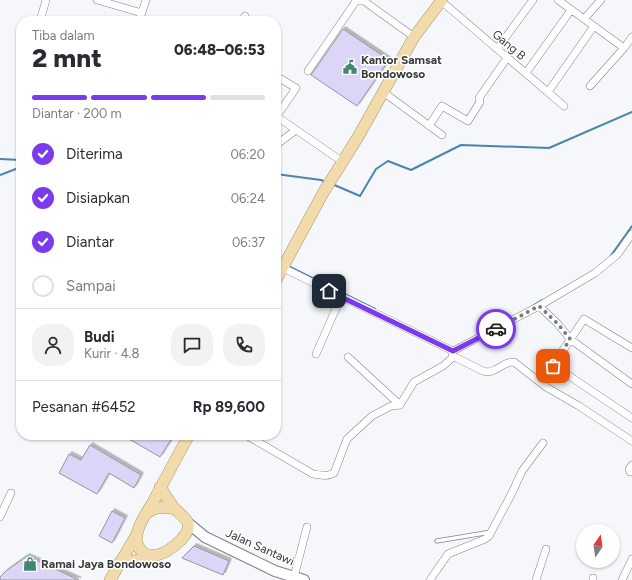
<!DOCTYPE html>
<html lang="id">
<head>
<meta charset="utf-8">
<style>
  body { margin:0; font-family:Figtree,sans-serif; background:#f2f2f3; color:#2b2b33; height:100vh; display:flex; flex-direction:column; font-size:15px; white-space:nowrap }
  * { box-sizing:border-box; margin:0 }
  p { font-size:13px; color:#7c7c81 }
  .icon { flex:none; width:22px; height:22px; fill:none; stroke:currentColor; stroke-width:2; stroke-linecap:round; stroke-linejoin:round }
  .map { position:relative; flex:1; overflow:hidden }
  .details { position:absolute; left:16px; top:16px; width:265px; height:424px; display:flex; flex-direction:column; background:#fff; border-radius:16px; box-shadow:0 1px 3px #0004 }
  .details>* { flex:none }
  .needle { width:26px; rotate:13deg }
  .tools { position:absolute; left:576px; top:524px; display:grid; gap:8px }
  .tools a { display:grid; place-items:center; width:44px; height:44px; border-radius:50%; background:#fff; box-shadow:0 1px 3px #0004; font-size:20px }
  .pin { position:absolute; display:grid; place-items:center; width:34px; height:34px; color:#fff; margin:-17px; border-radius:8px; box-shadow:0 2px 6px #0006 }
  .courier { position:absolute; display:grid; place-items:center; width:40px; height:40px; margin:-20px; border:3px solid #7c3aed; border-radius:50%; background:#fff; color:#222; box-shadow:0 1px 5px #0007 }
  .headline em { font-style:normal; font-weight:800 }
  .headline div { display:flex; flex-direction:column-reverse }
  .headline { display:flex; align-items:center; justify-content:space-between; height:68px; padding:0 16px }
  h1 { font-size:26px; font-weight:800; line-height:30px }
  .bar { display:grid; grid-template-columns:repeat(4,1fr); gap:6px 4px; align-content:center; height:48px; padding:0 16px }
  .bar i { height:5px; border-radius:3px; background:#e1e1e2 }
  .bar .selected { background:#7c3aed }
  .bar p { grid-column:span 4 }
  .line { display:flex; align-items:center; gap:10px; padding:0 16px; border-top:1px solid #e1e1e2 }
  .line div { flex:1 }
  .round { display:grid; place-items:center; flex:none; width:42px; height:42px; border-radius:16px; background:#f2f2f3 }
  ol { padding:0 16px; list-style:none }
  li { display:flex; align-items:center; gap:12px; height:44px }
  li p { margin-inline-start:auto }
  li .icon { padding:4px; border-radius:50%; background:#7c3aed; color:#fff; stroke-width:4 }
  li:last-child { color:#7c7c81 }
  li i { width:22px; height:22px; border:2px solid #e1e1e2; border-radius:50% }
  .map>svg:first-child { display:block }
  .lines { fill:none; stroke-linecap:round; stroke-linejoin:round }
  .stream { stroke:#4c84b0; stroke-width:2 }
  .building { fill:#ddd5f8; stroke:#969599; filter:url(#shadow) }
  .service-casing { stroke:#828387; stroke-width:5 }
  .minor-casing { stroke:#828387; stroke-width:8 }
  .secondary-casing { stroke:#828387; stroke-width:12 }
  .primary-casing { stroke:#aa9361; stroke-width:12 }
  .service { stroke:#fff; stroke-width:3.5 }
  .minor { stroke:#fff; stroke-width:7 }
  .secondary { stroke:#fff; stroke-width:10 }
  .primary { stroke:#f1dbad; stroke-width:11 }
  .done { stroke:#7a7c7e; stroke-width:4; stroke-dasharray:0 7.2 }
  .route { stroke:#7c3aed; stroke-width:5 }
  .labels { text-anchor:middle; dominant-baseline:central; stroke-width:3; stroke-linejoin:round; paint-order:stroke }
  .street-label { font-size:12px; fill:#38393a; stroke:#fff }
  .poi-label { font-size:12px; font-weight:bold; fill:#38393a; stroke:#fff; text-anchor:start }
</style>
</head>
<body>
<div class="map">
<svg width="632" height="580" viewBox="0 0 632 580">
  <defs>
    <filter id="shadow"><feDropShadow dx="2.5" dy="-2.5" stdDeviation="0" flood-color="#0004"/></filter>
  </defs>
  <rect width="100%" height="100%" fill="#f6f7fb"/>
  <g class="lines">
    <path class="stream" d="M0,159L21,160
      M276,174L321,180L326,182
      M0,175L21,167
      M332,184L360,196L376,169L388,161L411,170L461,145L549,148L632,112
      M610,257L632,226
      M288,266L375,309
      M534,305L542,300"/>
  </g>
  <path class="building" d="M343,29L389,60L357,106L311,75Z
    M131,435H174L160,457L129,439Z
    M90,445L141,475L134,488L109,473L97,494L59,473L69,454L81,460Z
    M112,511L125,518L112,543L99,536Z
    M194,546L229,561L223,575L182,558Z
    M27,556L79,580H0V577L6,571Z"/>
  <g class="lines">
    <defs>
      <path id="service" d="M437,541L491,532"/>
      <path id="minor" d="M97,0L142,13
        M440,0L564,106
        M558,0L624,48
        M584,19L601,0
        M40,21L46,0
        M139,21L146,0
        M242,21L245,16
        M497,49L533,0
        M308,71L356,1H364L414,37
        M526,73L571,10
        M276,76L296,88L277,116
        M590,86L624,48L632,37
        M383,92L442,135
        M548,92L594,26
        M276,116L343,162
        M429,126L442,106L468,121L480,102L479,98L507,58
        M276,145L296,130
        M283,268L453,351L452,358L443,366L414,382L400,405
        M539,306L595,273L617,255L632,234
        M632,348L584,319L553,365L632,418
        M453,351L539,306L558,324L570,339L632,384
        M316,354L341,297
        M453,356L483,371C496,375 502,361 514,362L546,387L579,406L632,441
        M348,357L400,405
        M246,435L313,474C321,475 327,477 334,473L347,439L372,416L391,406L400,405
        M630,472L629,469L632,465
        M0,517L11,493
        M294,577L307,527
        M430,580L448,554L485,539L489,536L512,493L522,471L543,443
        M536,580L546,549
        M593,580V578
        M622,580L632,559"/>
      <path id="secondary" d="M188,523L205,537L275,571L304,580"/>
      <path id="primary" d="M276,280L323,193L358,137L414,37L442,0
        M160,487C165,495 169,501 174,508C178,512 186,518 188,523C191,534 175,546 167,551C159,555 152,558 144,553C138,549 135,541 137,534C139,523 147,512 153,502C165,479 177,457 189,435
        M147,513C156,506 164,507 175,509
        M120,562L134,561L150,556
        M110,580L137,534"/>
    </defs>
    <use href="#service" class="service-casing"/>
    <use href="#minor" class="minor-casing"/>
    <use href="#secondary" class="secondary-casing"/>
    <use href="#primary" class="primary-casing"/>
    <use href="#service" class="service"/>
    <use href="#minor" class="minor"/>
    <use href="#secondary" class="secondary"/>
    <use href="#primary" class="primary"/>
  </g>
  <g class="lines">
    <path class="done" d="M496,329L539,306L558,324L570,339L553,366"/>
    <path class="route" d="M329,291L453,351L496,329"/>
  </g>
  <defs>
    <symbol id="civic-bare" viewBox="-9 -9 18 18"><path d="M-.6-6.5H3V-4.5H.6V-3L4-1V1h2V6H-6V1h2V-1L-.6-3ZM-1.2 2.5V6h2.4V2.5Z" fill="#438678" stroke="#fff" stroke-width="2.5" paint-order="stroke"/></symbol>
    <symbol id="shop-bare" viewBox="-9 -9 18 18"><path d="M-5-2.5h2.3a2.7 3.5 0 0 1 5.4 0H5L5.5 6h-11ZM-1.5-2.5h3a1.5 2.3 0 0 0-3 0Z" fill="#438678" stroke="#fff" stroke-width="2.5" paint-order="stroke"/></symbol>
  </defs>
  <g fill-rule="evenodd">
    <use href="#civic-bare" x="340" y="57" width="20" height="20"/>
    <use href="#shop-bare" x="20" y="554" width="20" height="20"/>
  </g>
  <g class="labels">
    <g class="street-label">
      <text transform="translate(509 45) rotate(40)">Gang B</text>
      <text transform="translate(260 547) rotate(24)">Jalan Santawi</text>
    </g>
    <g class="poi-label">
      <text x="361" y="60">Kantor Samsat<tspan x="361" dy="14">Bondowoso</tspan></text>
      <text x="41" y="564">Ramai Jaya Bondowoso</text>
    </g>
  </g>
</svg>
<div class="tools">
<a><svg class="needle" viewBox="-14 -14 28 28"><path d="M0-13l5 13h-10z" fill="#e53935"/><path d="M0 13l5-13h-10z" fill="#7c7c81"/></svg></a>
</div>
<div class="pin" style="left:553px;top:366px;background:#ea580c"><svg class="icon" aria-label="bag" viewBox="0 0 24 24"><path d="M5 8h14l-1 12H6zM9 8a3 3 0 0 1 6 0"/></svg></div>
<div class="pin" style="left:329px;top:291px;background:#1f2937"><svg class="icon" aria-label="home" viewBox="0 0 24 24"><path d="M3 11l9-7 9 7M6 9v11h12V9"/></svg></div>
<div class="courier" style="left:496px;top:329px"><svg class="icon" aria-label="car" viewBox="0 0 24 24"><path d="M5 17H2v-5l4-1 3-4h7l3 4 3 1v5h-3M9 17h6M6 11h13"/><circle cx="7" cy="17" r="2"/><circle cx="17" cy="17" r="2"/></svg></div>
<section class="details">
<div class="headline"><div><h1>2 mnt</h1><p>Tiba dalam</p></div><em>06:48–06:53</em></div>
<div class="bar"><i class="selected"></i><i class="selected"></i><i class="selected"></i><i></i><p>Diantar · 200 m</p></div>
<ol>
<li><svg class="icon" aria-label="check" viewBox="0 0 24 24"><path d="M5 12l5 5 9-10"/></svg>Diterima<p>06:20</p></li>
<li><svg class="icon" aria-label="check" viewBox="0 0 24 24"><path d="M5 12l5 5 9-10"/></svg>Disiapkan<p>06:24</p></li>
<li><svg class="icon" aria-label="check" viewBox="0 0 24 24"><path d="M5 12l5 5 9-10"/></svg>Diantar<p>06:37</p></li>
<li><i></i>Sampai</li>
</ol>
<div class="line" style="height:72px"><a class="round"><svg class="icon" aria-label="person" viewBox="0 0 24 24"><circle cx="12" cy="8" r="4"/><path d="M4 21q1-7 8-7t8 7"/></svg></a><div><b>Budi</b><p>Kurir · 4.8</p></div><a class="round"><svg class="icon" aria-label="chat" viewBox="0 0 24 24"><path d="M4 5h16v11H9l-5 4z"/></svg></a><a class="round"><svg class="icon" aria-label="phone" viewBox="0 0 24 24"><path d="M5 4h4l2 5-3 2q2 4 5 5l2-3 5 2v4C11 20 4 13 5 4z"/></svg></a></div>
<div class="line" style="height:52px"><div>Pesanan #6452</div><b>Rp 89,600</b></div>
</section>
</div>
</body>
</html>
